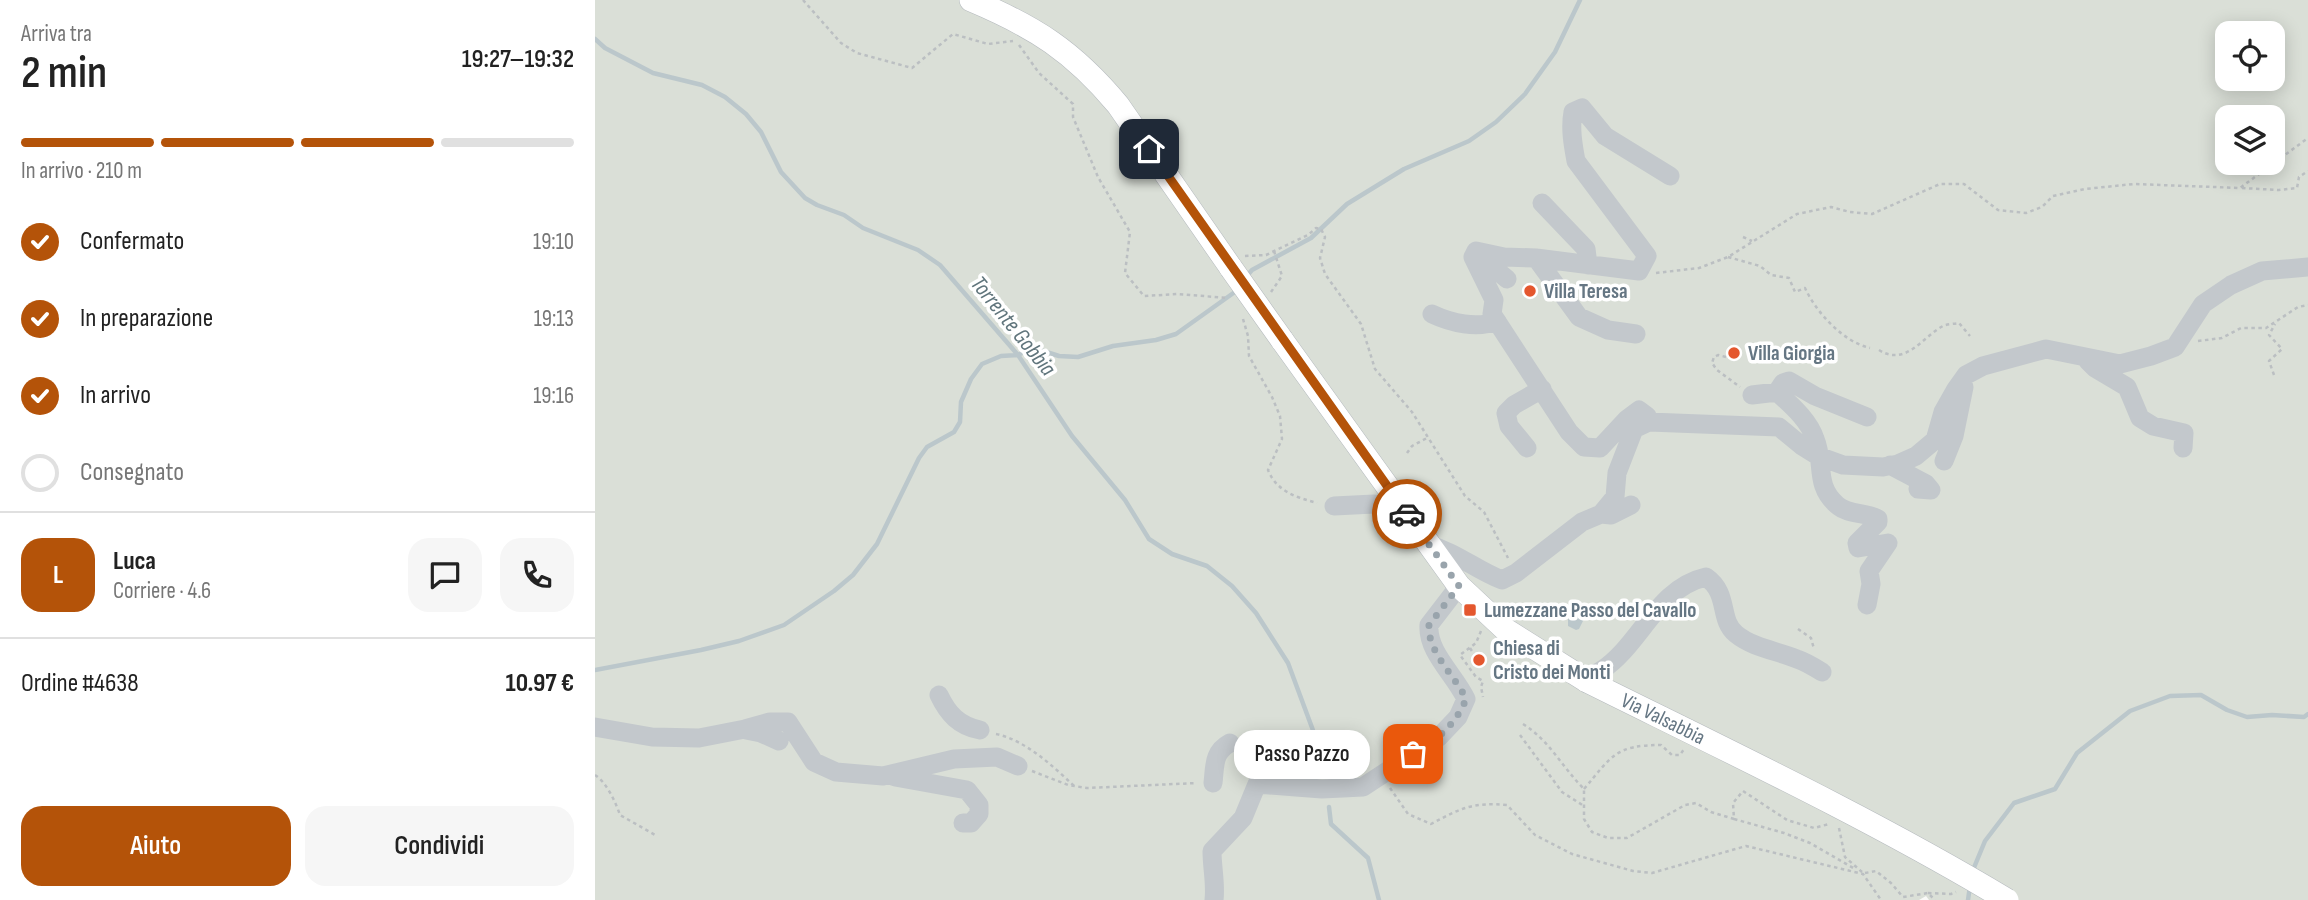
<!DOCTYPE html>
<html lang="it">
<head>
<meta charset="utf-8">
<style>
  body { margin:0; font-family:"Sofia Sans Condensed",sans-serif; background:#f6f6f6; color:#222; height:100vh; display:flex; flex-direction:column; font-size:26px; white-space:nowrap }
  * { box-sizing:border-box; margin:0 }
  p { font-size:23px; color:#767676 }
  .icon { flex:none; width:38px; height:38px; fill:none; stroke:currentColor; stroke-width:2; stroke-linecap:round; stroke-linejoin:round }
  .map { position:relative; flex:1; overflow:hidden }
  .drawer { display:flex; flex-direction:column; background:#fff; width:595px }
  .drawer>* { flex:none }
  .fabs { position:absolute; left:1620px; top:21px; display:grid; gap:14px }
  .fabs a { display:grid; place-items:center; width:70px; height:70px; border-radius:14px; background:#fff; box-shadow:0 4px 18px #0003; font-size:35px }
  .pin { position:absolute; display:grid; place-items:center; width:60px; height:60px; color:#fff; margin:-30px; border-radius:14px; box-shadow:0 4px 10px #0006 }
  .courier { position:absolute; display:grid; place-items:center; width:70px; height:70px; margin:-35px; border:5px solid #b45309; border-radius:50%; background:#fff; color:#222; box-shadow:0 2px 9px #0007 }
  .bubble { position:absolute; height:49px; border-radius:21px; background:#fff; box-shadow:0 4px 18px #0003; font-size:23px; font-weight:600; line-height:49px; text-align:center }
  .overview em { font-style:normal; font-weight:600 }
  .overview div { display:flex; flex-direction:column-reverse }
  .overview { display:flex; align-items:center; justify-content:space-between; height:119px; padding:0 21px }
  h1 { font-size:46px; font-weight:600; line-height:52px }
  .bar { display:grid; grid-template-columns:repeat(4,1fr); gap:10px 7px; align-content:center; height:84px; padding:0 21px }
  .bar i { height:9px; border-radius:5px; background:#e0e0e0 }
  .bar .on { background:#b45309 }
  .bar p { grid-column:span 4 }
  .line { display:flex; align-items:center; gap:18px; padding:0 21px; border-top:2px solid #e0e0e0 }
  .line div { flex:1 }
  .round { display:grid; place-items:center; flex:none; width:74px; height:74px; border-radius:21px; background:#f6f6f6 }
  ol { padding:0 21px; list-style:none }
  li { display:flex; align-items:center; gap:21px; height:77px }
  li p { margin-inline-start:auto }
  li .icon { padding:7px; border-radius:50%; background:#b45309; color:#fff; stroke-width:4 }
  li:last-child { color:#767676 }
  li i { width:38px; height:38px; border:4px solid #e0e0e0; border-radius:50% }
  .primary-button { display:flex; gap:14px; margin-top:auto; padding:14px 21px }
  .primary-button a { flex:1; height:80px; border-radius:21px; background:#b45309; color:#fff; font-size:28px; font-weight:600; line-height:80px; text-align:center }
  .primary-button a+a { background:#f6f6f6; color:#222 }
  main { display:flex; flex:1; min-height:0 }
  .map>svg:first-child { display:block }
  .green { fill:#dadfd7; fill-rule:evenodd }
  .water { fill:#bbc7cb }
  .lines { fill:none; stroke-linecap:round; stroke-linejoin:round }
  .stream { stroke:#bbc7cb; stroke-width:4.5 }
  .major-casing { stroke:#b5babe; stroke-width:24 }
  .path { stroke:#bbbfc2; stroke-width:2.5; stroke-dasharray:3.5 3.5; stroke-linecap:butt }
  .minor { stroke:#c3c8cc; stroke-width:19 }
  .major { stroke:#fff; stroke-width:23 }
  .major-bridge-casing { stroke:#b5babe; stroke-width:24; stroke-linecap:butt }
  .major-bridge { stroke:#fff; stroke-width:23 }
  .done { stroke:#99a4ac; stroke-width:7; stroke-dasharray:0 12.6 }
  .route { stroke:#b45309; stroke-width:9 }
  .poi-dot { fill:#e4572e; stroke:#fff; stroke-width:2.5 }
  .labels { text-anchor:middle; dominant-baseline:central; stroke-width:7; stroke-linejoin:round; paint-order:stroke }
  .poi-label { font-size:21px; font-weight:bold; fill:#657683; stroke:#fff; text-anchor:start }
  .street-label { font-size:21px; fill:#657683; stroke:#fff }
  .water-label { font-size:23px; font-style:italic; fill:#60757c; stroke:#fff }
</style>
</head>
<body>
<main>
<section class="drawer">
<div class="overview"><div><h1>2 min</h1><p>Arriva tra</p></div><em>19:27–19:32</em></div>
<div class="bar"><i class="on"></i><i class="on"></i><i class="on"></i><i></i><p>In arrivo · 210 m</p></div>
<ol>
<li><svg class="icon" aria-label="check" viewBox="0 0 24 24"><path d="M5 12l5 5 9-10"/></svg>Confermato<p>19:10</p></li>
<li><svg class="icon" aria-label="check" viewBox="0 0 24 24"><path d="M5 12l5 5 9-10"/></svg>In preparazione<p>19:13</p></li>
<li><svg class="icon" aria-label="check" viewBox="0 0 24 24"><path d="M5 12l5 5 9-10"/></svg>In arrivo<p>19:16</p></li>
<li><i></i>Consegnato</li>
</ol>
<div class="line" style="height:126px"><b class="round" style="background:#b45309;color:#fff">L</b><div><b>Luca</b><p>Corriere · 4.6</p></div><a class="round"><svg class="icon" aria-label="chat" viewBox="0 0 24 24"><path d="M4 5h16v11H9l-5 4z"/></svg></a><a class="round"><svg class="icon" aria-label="phone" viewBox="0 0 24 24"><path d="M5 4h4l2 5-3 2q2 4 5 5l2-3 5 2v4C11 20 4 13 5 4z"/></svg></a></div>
<div class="line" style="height:91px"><div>Ordine #4638</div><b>10.97 €</b></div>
<div class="primary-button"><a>Aiuto</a><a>Condividi</a></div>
</section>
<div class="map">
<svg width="1713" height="900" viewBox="0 0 1713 900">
  <rect width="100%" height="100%" fill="#fafaf8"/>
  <path class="green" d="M0,0H1713V900H1334L1331,896L1324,900H0ZM1633,33H1678V79H1633ZM1633,117H1678V163H1633Z"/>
  <path class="water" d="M979,608H987L991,615L984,629L981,630L973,626V619Z"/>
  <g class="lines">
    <path class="stream" d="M0,39L10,48L58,73L107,85L130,97L151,114L166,132L186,172L210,198L222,205L249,215L268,228L323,250L345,265L423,355L477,436L530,500L554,539L577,554L612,566L637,586L661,613L693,663L719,733
      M650,278L657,270L716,238L752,204L809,169L874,141L901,122L930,94L960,52L985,0
      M0,670L106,650L144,641L189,625L239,591L258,575L282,544L324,458L332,447L359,432L365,422L366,402L376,379L387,364L406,356L423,355L433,350L442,349L464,356L483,357L518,346L561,340L581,334L644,289
      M734,807L736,824L773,858L784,900
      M1378,870L1390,841L1419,803L1460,789L1482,753L1535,711L1575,696L1606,695L1632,710L1652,717L1677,715L1709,717L1713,714
      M1373,900L1375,886"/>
    <defs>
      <path id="major" d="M376,0C440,27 478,51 523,105L636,268
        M687,340L864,586L911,630L992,681"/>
    </defs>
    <use href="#major" class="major-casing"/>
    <path class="path" d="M208,0L246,43L262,53L317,68L358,34L393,44L418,41
      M424,45L444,73L478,104V117L503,177L535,232L530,273L549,296L583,294L633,298
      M1647,188L1684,190L1702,188L1704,177L1713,171
      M1148,237L1157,241
      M650,256L671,255L713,235L721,228L726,229L730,237L725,258L730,274L766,324L780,369L817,412L870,496L889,512L913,558
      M1133,257L1165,266L1176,275L1194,278L1200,292L1210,288C1221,312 1248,342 1275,348
      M1061,273L1104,268L1133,257L1202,214L1236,207L1255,212L1277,214L1345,184H1369L1403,210L1431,213L1447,207L1458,196L1490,189L1539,184L1645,188L1713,138
      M676,292L687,276L679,251
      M648,319L653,336L654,356L677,397L685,416L687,439L673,470C682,492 701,497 722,503
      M1603,341L1627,338L1646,328H1671L1703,307L1713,305
      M1284,350C1311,367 1327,337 1348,326C1352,324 1359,324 1364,323L1375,336
      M1131,357L1123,355L1119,357L1117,363L1122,370L1145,387
      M1679,375L1674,361L1687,349L1674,335L1680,324
      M812,453L817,446L832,438
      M1203,629L1216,638L1219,649
      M886,631L881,643L865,655L881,677L888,681L886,687L888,697
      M875,648L880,656
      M928,724C955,741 967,767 989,789V819L997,832L1013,838H1032L1090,805L1101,803L1116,812L1139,819L1138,803L1148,791L1192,820L1219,828L1234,824
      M401,734C430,740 458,766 479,786
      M925,735L967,792L989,806
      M437,771L473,785L492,788L602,783
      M0,775C12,783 20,801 25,815L62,836
      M795,788L813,814L836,824C866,808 878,802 912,805L940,835L977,854L1038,871L1057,873L1151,846L1268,874L1286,900
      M989,789C1017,756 1020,745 1066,745L1077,755H1085L1089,749
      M1139,819L1189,833L1215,843L1260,869
      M1244,828L1250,857L1267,872
      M1270,873L1281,871L1296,883L1308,897L1333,893L1340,900
      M1333,893L1356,894L1361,892"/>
    <path class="minor" d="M947,203L991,249L993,265
      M888,253L900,269L912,279
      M941,258L984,317L1013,330L1041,334
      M837,314C856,323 882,329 902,321
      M1493,361L1500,368L1532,387L1545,418L1558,426L1589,433L1588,448
      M1157,395L1182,392
      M1054,422L1052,416L1044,410L1032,419L1005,448L989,447L974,432L897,314L899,300L878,257L881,251L909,257L941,258L1044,271L1052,256L981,161C978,145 975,128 978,112L987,108L1010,136L1075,176
      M932,448L914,426L911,413L919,405L947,389
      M1349,461L1359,436L1369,387
      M1295,465L1331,484L1336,490L1323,489
      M739,506L779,504
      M1006,514L1016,515L1036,505
      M834,545C861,552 881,570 907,580L921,573L987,522L1006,514L1020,497L1022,473L1039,429L1054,422L1184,427L1207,446L1223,456L1248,465L1288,467L1303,464L1321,456L1340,440L1348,412L1361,389L1371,375L1388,366L1451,349L1525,364L1556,356L1580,347L1608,304L1636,285L1667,271L1713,267
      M1272,605L1276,584L1274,571L1293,543L1263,548L1262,543L1283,522V519C1271,512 1253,515 1242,505C1219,485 1230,463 1220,439C1214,420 1196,405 1182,392L1188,383L1194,381L1220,396L1272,417
      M987,678C994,676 1002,674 1007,670C1046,644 1062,588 1111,577C1135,594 1123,619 1141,634C1158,648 1183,651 1202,659C1211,662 1219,667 1227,672
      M344,695C353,714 364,726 385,730
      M0,727L57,737L104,738L150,729L175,722H193L219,762L241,772L288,776L359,759L402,757L423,766
      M151,730L166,733L184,741
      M300,777L372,790L384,805V814L376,823H368
      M618,783C620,766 618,752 635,743
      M619,900C621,884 617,868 617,851L648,818L662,784L727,789L768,787L844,737L863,717L871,699C860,675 832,652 834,625L864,586"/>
    <use href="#major" class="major"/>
    <defs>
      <path id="major-bridge" d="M636,268L687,340
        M992,681C1133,751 1277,819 1412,900"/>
    </defs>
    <use href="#major-bridge" class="major-bridge-casing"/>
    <use href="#major-bridge" class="major-bridge"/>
  </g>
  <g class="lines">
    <path class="done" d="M812,514L864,586L834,625C832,652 860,675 871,699C860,726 842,739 818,754"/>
    <path class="route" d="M554,149L812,514"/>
  </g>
  <g class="poi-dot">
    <circle cx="935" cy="291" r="7"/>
    <circle cx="1139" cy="353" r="7"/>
    <rect x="868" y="603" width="14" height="14" rx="3.5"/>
    <circle cx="884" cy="660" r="7"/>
  </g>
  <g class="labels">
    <g class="poi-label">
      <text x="949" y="291">Villa Teresa</text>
      <text x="1153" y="353">Villa Giorgia</text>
      <text x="889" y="610">Lumezzane Passo del Cavallo</text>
      <text x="898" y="648">Chiesa di<tspan x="898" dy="24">Cristo dei Monti</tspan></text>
    </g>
    <g class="street-label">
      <text transform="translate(1068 719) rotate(26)">Via Valsabbia</text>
    </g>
    <g class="water-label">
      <text transform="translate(418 326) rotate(51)">Torrente Gobbia</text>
    </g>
  </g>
</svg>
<div class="fabs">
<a><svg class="icon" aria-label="locate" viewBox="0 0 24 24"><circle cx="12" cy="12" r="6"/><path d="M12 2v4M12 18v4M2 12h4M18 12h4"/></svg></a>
<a><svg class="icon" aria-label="layers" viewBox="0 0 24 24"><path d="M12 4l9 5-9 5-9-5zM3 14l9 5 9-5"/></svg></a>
</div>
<div class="pin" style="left:818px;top:754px;background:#ea580c"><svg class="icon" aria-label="bag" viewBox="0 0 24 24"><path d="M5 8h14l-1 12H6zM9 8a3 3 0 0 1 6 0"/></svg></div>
<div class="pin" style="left:554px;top:149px;background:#1f2937"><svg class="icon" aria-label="home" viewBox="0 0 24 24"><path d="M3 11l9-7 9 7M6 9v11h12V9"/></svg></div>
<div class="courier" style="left:812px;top:514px"><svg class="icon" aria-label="car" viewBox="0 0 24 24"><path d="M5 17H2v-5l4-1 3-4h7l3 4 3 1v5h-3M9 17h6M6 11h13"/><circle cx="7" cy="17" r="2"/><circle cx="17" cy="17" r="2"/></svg></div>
<div class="bubble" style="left:639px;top:730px;width:136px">Passo Pazzo</div>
</div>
</main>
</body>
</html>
